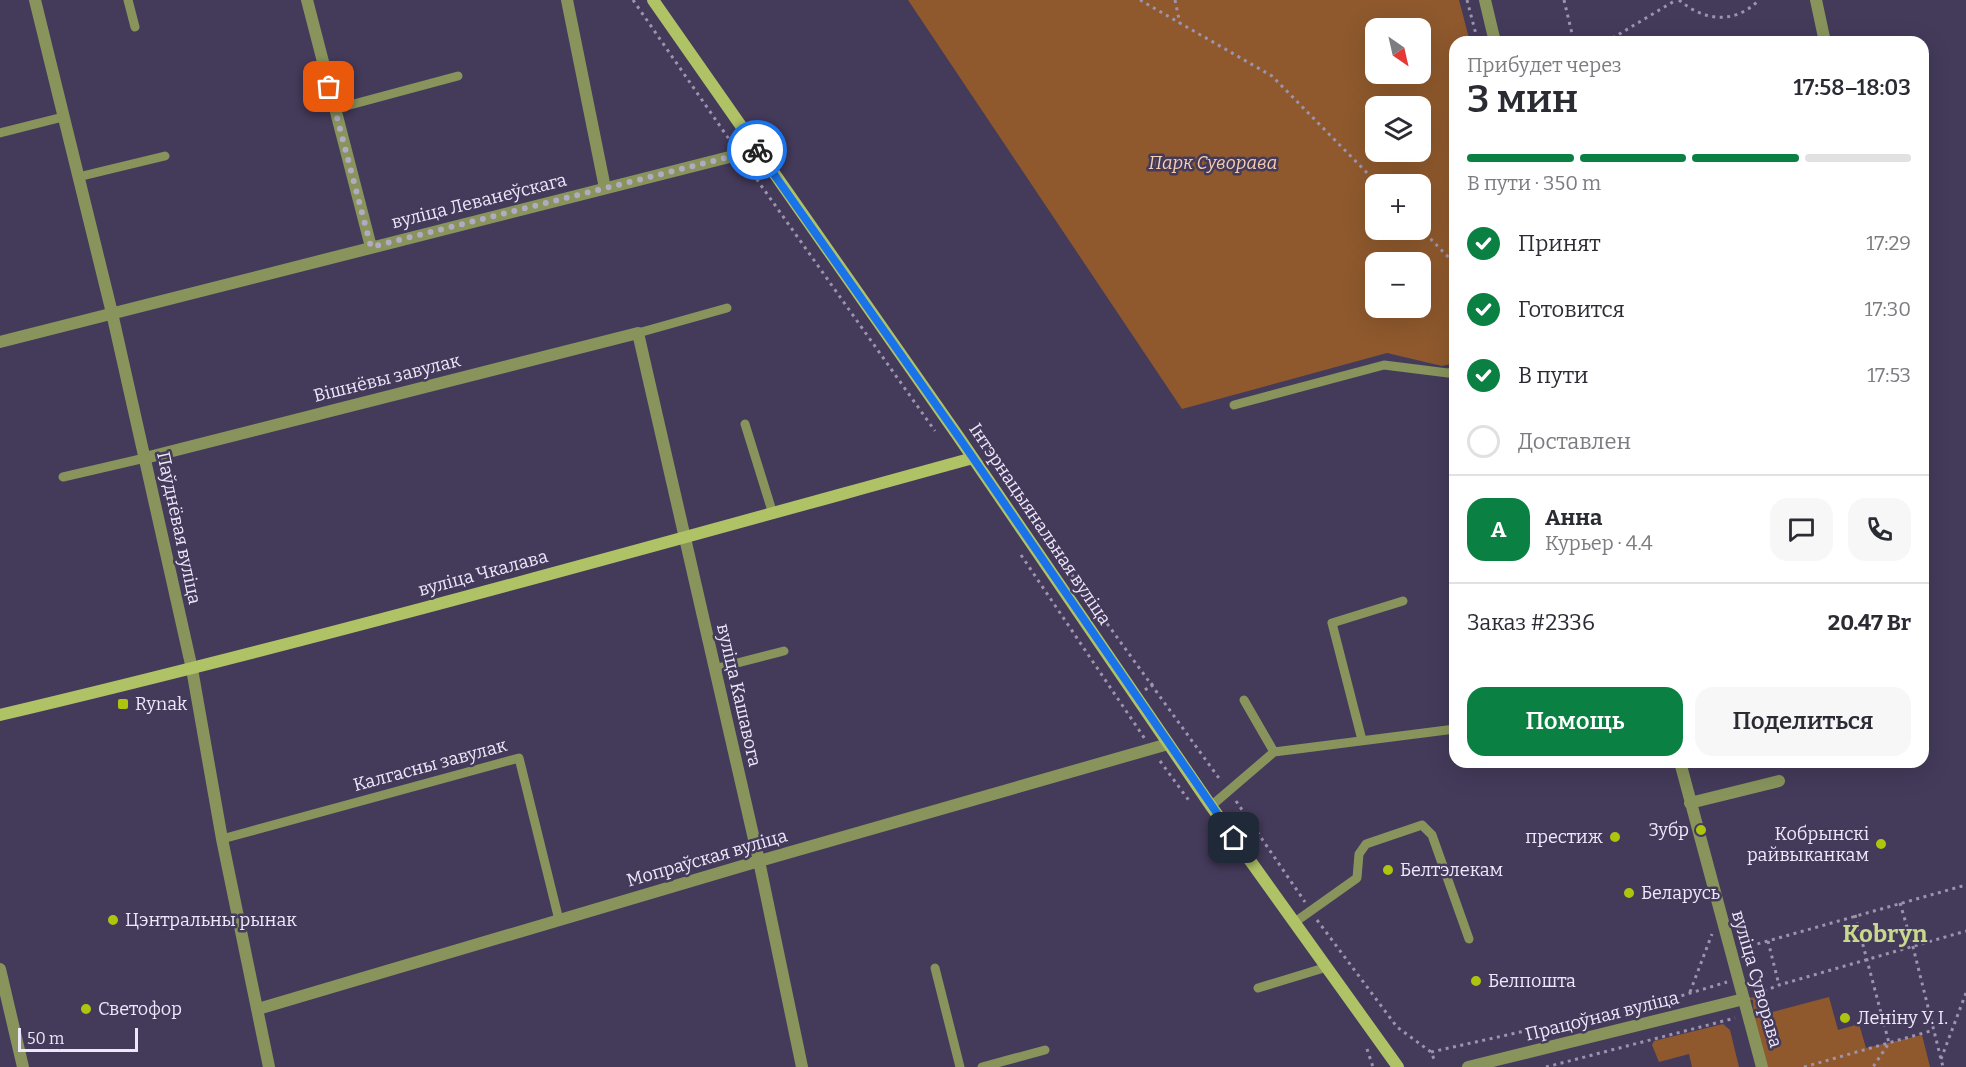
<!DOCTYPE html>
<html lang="ru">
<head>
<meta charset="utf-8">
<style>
  body { margin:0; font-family:Bitter,serif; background:#f7f7f7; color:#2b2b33; height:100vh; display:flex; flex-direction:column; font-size:22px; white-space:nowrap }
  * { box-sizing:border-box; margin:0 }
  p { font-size:20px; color:#7c7c81 }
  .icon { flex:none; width:33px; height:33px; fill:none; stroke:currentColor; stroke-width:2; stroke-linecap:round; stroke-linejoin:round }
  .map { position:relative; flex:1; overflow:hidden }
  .side { position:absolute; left:1449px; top:36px; width:480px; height:732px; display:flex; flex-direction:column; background:#fff; border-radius:18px; box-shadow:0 6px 24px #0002 }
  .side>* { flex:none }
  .needle { width:39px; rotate:146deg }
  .controls { position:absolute; left:1365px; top:18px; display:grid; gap:12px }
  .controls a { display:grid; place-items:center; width:66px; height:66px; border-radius:12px; background:#fff; box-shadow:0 6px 24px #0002; font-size:30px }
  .scale { position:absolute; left:18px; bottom:15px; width:120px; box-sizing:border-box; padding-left:6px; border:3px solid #ede7fb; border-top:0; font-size:16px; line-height:21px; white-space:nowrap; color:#ede7fb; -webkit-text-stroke:4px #443a5a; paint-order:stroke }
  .pin { position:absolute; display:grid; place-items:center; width:51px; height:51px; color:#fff; margin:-26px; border-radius:12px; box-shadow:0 3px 9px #0006 }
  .courier { position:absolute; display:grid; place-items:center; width:60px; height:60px; margin:-30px; border:4px solid #1a73e8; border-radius:50%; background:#fff; color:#222; box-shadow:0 2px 8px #0007 }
  .overview em { font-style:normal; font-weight:600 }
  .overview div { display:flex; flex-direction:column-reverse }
  .overview { display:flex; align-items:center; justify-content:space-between; height:102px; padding:0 18px }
  h1 { font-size:39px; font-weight:600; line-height:45px }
  .bar { display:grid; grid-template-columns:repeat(4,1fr); gap:9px 6px; align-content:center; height:72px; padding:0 18px }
  .bar i { height:8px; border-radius:4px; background:#e1e1e2 }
  .bar .active { background:#0b8043 }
  .bar p { grid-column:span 4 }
  .line { display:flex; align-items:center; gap:15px; padding:0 18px; border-top:2px solid #e1e1e2 }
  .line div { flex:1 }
  .round { display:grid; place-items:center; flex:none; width:63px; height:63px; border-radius:18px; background:#f7f7f7 }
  ol { padding:0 18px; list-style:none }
  li { display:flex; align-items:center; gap:18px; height:66px }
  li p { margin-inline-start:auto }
  li .icon { padding:6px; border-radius:50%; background:#0b8043; color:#fff; stroke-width:4 }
  li:last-child { color:#7c7c81 }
  li i { width:33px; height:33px; border:3px solid #e1e1e2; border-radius:50% }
  .cta { display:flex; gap:12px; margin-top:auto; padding:12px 18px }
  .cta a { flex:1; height:69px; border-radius:18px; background:#0b8043; color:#fff; font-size:24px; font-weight:600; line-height:69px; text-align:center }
  .cta a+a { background:#f7f7f7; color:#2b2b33 }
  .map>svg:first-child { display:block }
  .green { fill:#8f592d; fill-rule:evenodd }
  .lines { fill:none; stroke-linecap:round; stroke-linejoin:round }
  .path { stroke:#9c94ae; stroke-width:3; stroke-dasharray:3 4.5; stroke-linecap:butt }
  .lane { stroke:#88945c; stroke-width:9 }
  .street { stroke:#88945c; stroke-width:12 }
  .secondary { stroke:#b0c266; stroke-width:12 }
  .done { stroke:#b2aac3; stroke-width:6; stroke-dasharray:0 10.8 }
  .route { stroke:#1a73e8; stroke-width:8 }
  .poi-dot { fill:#adc60d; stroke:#443a5a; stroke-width:2 }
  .labels { text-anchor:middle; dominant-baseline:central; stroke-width:5; stroke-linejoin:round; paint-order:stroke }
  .park-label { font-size:18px; font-style:italic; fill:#f6cfb2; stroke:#443a5a }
  .street-label { font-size:18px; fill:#ede7fb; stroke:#443a5a }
  .poi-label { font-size:18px; fill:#ede7fb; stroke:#443a5a; text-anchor:start }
  .district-label { font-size:24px; font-weight:bold; fill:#c8d88c; stroke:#443a5a }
</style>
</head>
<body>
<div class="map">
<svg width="1966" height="1067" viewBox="0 0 1966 1067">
  <rect width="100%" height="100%" fill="#443a5a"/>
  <path class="green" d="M908,0H1459L1470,42H1455V363L1442,366L1387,353L1182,409ZM1376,28H1420V74H1376ZM1376,106H1420V152H1376ZM1420,184V230H1376V184ZM1376,262H1420V308H1376Z
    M1766,995L1772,1012L1829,997L1838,1030L1859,1024L1866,1048L1922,1035L1930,1067H1767L1754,1021L1753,1000L1744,999Z
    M1723,1024L1730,1030L1739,1067H1692L1689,1054L1659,1062L1652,1045L1654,1041Z"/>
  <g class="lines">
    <path class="path" d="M633,0L731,142
      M1140,0L1272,76L1378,184
      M1175,0L1180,24
      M1467,0L1478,42
      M1564,0L1574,42
      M1679,0C1704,21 1734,25 1759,0
      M1606,42L1676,0
      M748,167L935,431
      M1420,228L1455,264
      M1021,555L1145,739
      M1072,575L1221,781
      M1145,690L1156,681
      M1160,761L1190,802
      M1236,801L1305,902
      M1900,903L1913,947L1943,1067
      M1855,915L1889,1043L1873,1067
      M1317,920L1397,1027L1431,1052L1434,1059
      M1768,941L1779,985
      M1743,948L1966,885
      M1690,992L1712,934
      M1757,994L1779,985L1966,931
      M1624,1013L1727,982
      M1367,1049L1373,1067
      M1431,1052L1556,1024L1591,1021
      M1941,1059L1966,993
      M1546,1067L1735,1018
      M1804,1067L1934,1030"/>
    <path class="lane" d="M128,0L135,27
      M335,109L458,76
      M0,133L63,117
      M78,177L165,156
      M638,333L727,308
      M1234,405L1384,365L1448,373L1455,371
      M745,424L773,514
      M63,477L145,458
      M714,669L784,651
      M1362,740L1332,623L1403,601
      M1274,752L1455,729
      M1211,806L1274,752L1244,700
      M222,839L519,758L559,920
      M1295,922L1357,878L1359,854L1366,844L1422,825L1432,835L1469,939
      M935,968L960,1067
      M1258,988L1327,967
      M982,1067L1045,1050"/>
    <path class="street" d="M35,0L112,313L192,669L222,839L269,1067
      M307,0L371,247
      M567,0L605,188
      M1485,0L1495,42
      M1816,0L1825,42
      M0,342L757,150
      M145,458L638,333L759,861L802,1067
      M1680,762L1762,1067
      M1690,803L1779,781
      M0,969L23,1067
      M258,1009L759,861L1168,744
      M1468,1067L1744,999"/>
    <path class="secondary" d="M653,0L958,436L1211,806L1398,1067
      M0,715C326,638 649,547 973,458"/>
  </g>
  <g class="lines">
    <path class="done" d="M329,87L371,247L757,150"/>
    <path class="route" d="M757,150L958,436L1234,838"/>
  </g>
  <g class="poi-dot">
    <rect x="117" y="698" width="12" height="12" rx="3"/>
    <circle cx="1701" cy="830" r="6"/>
    <circle cx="1615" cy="837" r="6"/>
    <circle cx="1881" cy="844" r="6"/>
    <circle cx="1388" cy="870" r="6"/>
    <circle cx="1629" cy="893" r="6"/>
    <circle cx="113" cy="920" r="6"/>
    <circle cx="1476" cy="981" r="6"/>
    <circle cx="86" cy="1009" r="6"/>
    <circle cx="1845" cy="1018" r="6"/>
  </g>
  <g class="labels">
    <g class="park-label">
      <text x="1213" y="163">Парк Суворава</text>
    </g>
    <g class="street-label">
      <text transform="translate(479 201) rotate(-14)">вуліца Леванеўскага</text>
      <text transform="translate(387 378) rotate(-14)">Вішнёвы завулак</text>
      <text transform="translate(1040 524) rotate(56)">Інтэрнацыянальная вуліца</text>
      <text transform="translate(179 528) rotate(78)">Паўднёвая вуліца</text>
      <text transform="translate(483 573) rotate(-15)">вуліца Чкалава</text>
      <text transform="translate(739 695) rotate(77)">вуліца Кашавога</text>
      <text transform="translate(430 765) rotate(-15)">Калгасны завулак</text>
      <text transform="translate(707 858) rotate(-16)">Мопраўская вуліца</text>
      <text transform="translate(1757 979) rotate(74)">вуліца Суворава</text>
      <text transform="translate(1602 1016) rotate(-14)">Працоўная вуліца</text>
    </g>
    <g class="poi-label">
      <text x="135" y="704">Rynak</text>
      <text x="1689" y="830" text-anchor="end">Зубр</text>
      <text x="1869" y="834" text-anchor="end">Кобрынскі<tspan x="1869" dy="21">райвыканкам</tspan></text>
      <text x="1603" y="837" text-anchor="end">престиж</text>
      <text x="1400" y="870">Белтэлекам</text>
      <text x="1641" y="893">Беларусь</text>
      <text x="125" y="920">Цэнтральны рынак</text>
      <text x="1488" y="981">Белпошта</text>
      <text x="98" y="1009">Светофор</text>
      <text x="1857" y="1018">Леніну У. І.</text>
    </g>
    <g class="district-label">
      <text x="1885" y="934">Kobryn</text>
    </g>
  </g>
</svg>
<div class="controls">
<a><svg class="needle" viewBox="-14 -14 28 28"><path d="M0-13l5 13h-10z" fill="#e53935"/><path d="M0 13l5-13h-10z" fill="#7c7c81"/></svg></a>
<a><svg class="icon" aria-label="layers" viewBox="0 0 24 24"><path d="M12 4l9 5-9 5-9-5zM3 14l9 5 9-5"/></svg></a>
<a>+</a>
<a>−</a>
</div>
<div class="scale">50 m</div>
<div class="pin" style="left:329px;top:87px;background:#ea580c"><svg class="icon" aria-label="bag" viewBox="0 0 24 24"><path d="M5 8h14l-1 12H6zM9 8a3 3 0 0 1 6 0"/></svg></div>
<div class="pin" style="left:1234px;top:838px;background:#1f2937"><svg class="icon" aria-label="home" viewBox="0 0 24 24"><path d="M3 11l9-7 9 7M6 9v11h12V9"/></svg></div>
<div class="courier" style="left:757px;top:150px"><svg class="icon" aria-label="bike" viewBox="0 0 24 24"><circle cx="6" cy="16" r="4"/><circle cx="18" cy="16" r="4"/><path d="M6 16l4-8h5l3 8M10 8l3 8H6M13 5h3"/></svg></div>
<section class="side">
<div class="overview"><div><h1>3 мин</h1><p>Прибудет через</p></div><em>17:58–18:03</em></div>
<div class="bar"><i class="active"></i><i class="active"></i><i class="active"></i><i></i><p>В пути · 350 m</p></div>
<ol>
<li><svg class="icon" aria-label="check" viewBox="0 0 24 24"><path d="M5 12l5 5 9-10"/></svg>Принят<p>17:29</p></li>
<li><svg class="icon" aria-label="check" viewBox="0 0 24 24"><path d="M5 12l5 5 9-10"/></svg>Готовится<p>17:30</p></li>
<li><svg class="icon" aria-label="check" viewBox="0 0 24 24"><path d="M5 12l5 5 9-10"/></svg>В пути<p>17:53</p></li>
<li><i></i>Доставлен</li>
</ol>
<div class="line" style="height:108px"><b class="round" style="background:#0b8043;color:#fff">А</b><div><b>Анна</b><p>Курьер · 4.4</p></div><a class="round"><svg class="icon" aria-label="chat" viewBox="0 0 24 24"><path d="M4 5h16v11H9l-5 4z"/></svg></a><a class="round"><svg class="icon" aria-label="phone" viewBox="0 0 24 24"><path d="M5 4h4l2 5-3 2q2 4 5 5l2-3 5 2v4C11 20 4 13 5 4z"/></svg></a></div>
<div class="line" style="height:78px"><div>Заказ #2336</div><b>20.47 Br</b></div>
<div class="cta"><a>Помощь</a><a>Поделиться</a></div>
</section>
</div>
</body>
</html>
